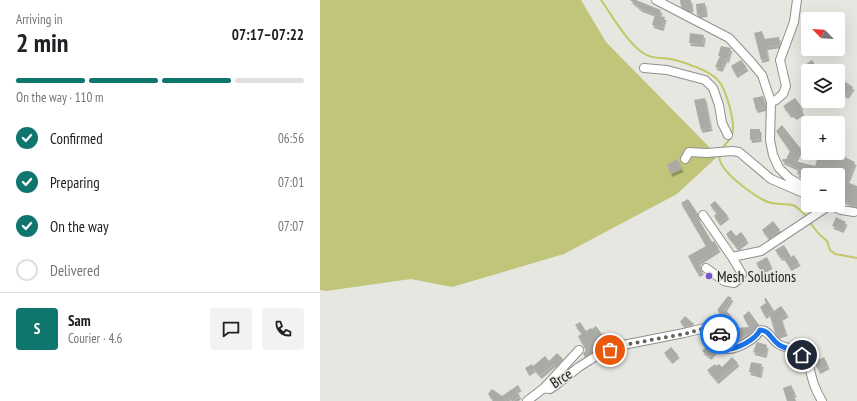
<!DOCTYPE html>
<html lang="en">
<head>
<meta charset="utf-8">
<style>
  body { margin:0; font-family:"PT Sans Narrow",sans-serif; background:#f2f2f2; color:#202124; height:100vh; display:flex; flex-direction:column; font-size:15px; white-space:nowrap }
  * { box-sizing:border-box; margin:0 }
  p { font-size:13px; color:#757577 }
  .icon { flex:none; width:22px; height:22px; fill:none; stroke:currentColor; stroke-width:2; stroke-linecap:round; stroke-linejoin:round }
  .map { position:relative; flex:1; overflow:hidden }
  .sheet { display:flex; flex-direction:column; background:#fff; width:320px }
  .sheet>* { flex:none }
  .needle { width:26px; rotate:295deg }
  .buttons { position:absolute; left:481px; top:12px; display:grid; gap:8px }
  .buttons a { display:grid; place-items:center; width:44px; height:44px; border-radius:4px; background:#fff; box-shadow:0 4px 16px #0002; font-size:20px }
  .pin { position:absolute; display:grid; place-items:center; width:34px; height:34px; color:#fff; margin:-17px; border:2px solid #fff; border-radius:50%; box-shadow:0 1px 4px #0007 }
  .courier { position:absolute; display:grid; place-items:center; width:40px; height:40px; margin:-20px; border:3px solid #1a73e8; border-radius:50%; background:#fff; color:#222; box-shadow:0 1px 5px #0007 }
  .overview em { font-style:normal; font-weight:800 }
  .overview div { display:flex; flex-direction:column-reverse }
  .overview { display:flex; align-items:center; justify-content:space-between; height:68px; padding:0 16px }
  h1 { font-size:26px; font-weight:800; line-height:30px }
  .bar { display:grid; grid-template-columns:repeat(4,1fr); gap:6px 4px; align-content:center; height:48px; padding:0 16px }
  .bar i { height:5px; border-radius:3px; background:#e0e0e0 }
  .bar .selected { background:#0f766e }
  .bar p { grid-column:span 4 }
  .line { display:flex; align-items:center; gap:10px; padding:0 16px; border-top:1px solid #e0e0e0 }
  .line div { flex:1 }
  .round { display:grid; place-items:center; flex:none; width:42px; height:42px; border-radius:4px; background:#f2f2f2 }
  ol { padding:0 16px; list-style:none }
  li { display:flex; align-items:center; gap:12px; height:44px }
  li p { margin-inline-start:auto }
  li .icon { padding:4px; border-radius:50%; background:#0f766e; color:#fff; stroke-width:4 }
  li:last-child { color:#757577 }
  li i { width:22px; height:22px; border:2px solid #e0e0e0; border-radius:50% }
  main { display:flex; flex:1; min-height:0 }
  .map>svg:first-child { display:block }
  .green { fill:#c0c57a }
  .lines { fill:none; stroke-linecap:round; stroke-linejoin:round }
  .stream { stroke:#c2c865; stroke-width:2 }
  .building { fill:#ababa6; filter:url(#shadow) }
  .minor-casing { stroke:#90908b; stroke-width:10 }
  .minor { stroke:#fff; stroke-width:8 }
  .done { stroke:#636360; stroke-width:4; stroke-dasharray:0 7.2 }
  .route { stroke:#1a73e8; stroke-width:5 }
  .poi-dot { fill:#7756cf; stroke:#e6e7e1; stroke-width:1.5 }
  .labels { text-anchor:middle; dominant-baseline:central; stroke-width:3; stroke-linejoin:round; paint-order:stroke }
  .poi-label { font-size:15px; fill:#1c1c1a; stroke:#e6e7e1; text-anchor:start }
  .street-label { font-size:15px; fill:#1c1c1a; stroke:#e6e7e1 }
</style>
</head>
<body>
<main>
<section class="sheet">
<div class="overview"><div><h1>2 min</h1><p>Arriving in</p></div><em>07:17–07:22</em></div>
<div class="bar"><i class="selected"></i><i class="selected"></i><i class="selected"></i><i></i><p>On the way · 110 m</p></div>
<ol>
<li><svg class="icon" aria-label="check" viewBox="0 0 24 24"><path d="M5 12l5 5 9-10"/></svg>Confirmed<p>06:56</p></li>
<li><svg class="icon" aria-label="check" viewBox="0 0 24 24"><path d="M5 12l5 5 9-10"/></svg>Preparing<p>07:01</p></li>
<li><svg class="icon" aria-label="check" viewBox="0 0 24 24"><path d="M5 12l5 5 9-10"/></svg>On the way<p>07:07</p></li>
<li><i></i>Delivered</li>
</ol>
<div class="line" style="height:72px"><b class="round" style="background:#0f766e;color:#fff">S</b><div><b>Sam</b><p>Courier · 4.6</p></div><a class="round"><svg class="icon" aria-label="chat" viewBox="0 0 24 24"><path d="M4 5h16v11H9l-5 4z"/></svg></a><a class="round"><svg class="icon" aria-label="phone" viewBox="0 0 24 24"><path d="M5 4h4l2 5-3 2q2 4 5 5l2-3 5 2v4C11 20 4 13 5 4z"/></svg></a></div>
</section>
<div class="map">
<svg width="537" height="401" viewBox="0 0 537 401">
  <defs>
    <filter id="shadow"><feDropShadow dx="1.5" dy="3" stdDeviation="0" flood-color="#0004"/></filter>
  </defs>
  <rect width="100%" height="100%" fill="#e6e7e1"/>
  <path class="green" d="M0,0H261L286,42L398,156L357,194L244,254L132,287L91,279L6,291L0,290Z"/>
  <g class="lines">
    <path class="stream" d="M281,0C294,18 305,40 323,53C333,60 344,57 355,60C367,63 389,71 397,79C406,88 416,123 412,135C410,141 404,144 402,150
      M400,154C394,168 436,198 448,202C456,205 465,203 473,205C477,207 484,213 487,217
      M489,221L498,233L507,241L510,250L515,254L537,258"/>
  </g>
  <path class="building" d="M310,0H316L341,10L339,16L345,17L342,28L332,25L335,14L337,15L321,9Z
    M360,0H371L372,9L366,10L361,7Z
    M385,3L386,14L377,15L376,4Z
    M442,31L444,39L459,37L460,45L446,47L448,58L441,60L434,33Z
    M370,33L384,35L383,44L369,43Z
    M401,46L411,48L407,61L406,58L401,69L395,67L400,56H398Z
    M421,60L427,68L416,75L411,66Z
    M492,60L497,68L491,71H488L485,65Z
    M524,81L533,87L527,96L518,90Z
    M443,96L445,103V108L436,110L433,98Z
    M385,98L391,128L381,130L374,100Z
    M475,98L482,107L480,108L483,112L475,117L472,114L470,115L463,106Z
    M462,125L481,149L475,161L495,166L499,153H507L518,156V152L526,156L525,157L535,162L527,182L537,186V207L518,198V175H499L488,171L487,177L477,174L479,169L462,161L463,159H466L470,151L456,131Z
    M430,129H440V139L430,140Z
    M357,159L362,169L351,174L347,165Z
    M368,199L378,214L379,220L392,242L394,241L399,249L379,262L382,272L378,274L368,256L386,246L361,203Z
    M395,201L408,216L399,223L394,216L397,213L390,205Z
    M516,217L526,222L522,230L512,226Z
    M453,221L460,230L449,239L442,230Z
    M411,230L416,236L421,232L427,240L417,248L406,234Z
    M464,245L471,257L474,255L479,263L470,268L463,257L461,258L455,250Z
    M447,257L451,266L441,271L436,263Z
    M408,296L412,298L405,309L412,317L409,320L410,322L406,326L399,318L402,315L397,310Z
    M446,298L454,311L461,306L467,314L461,318L466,333L457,336L455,333L449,313L445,316L440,307L446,303L444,299Z
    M429,311L439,325L436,327L432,332L418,340L417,336H414V328L429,327L423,316Z
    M365,316L374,324L373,325L365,327L360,322Z
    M260,322L266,331L271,328L272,329L276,326L282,334L285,333L287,338L294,334L297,341L265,357L263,354L266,350L258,336L262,334L255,325Z
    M437,342L447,345L445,355L433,352Z
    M388,345L395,351L390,357L382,351Z
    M351,347L358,355L351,361L344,353Z
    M237,353L243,359L237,366L234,364L220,376L214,369L208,373L205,368L212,364L213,366L225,356L229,361Z
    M412,357L418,363L397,381L387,370L395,364L396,366L399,364L402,367Z
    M504,357L508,366L499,371L494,362Z
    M431,362L442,364L440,375L429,372Z
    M198,385L200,388L196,391L200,396L193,401H192L189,397L186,401H172L173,400L168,394L172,389L182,396Z
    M471,385L475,394L473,395L476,401H467L463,388Z"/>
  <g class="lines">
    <defs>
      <path id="minor" d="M336,0L409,38L432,63L442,75L451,102L450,140L453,155L459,168L469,178L488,189
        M324,68L347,70L385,80L393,88L399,105L402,123L408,135
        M451,102L456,100L463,94L466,86L460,60L474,22L477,0
        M365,159L369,152L387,153L412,151L419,152L451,179L488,195
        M383,215L412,257L422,274L419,279L414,283L404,281L386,268
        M412,257L441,251L510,205L521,210L534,212
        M224,388L230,389L236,385L259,367L273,358L298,346L364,333L389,327L398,331L402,348C404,348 406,349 408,349C418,349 436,339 440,330C449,330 451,339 457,343C462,348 471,347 477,351C492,361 489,373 495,387C497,392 499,396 502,401
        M207,401L224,388L259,350"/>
    </defs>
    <use href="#minor" class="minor-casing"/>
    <use href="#minor" class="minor"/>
  </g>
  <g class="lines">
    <path class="done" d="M290,350L298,346L364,334L389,327L398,331L400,334"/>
    <path class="route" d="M400,334L402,348C404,348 406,349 408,349C418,349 436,339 440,330C449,330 451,339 458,344C465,350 472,347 482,355"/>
  </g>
  <circle class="poi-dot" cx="389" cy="276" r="4"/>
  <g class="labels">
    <g class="poi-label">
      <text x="397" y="276">Mesh Solutions</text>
    </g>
    <g class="street-label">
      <text transform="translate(241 378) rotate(-33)">Brce</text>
    </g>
  </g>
</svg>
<div class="buttons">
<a><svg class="needle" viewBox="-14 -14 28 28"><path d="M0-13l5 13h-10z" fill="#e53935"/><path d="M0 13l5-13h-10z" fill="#757577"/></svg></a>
<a><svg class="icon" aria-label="layers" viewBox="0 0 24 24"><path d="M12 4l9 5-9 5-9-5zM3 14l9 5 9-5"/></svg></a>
<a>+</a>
<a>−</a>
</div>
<div class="pin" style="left:290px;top:350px;background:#ea580c"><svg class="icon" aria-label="bag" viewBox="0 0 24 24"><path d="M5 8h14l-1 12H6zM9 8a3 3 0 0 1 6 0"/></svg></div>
<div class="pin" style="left:482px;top:355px;background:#1f2937"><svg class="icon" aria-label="home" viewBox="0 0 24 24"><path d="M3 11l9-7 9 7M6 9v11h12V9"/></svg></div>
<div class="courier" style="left:400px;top:334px"><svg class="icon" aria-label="car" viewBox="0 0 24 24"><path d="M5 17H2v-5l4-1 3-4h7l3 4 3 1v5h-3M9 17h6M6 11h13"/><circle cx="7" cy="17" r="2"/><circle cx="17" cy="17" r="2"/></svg></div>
</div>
</main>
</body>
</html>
